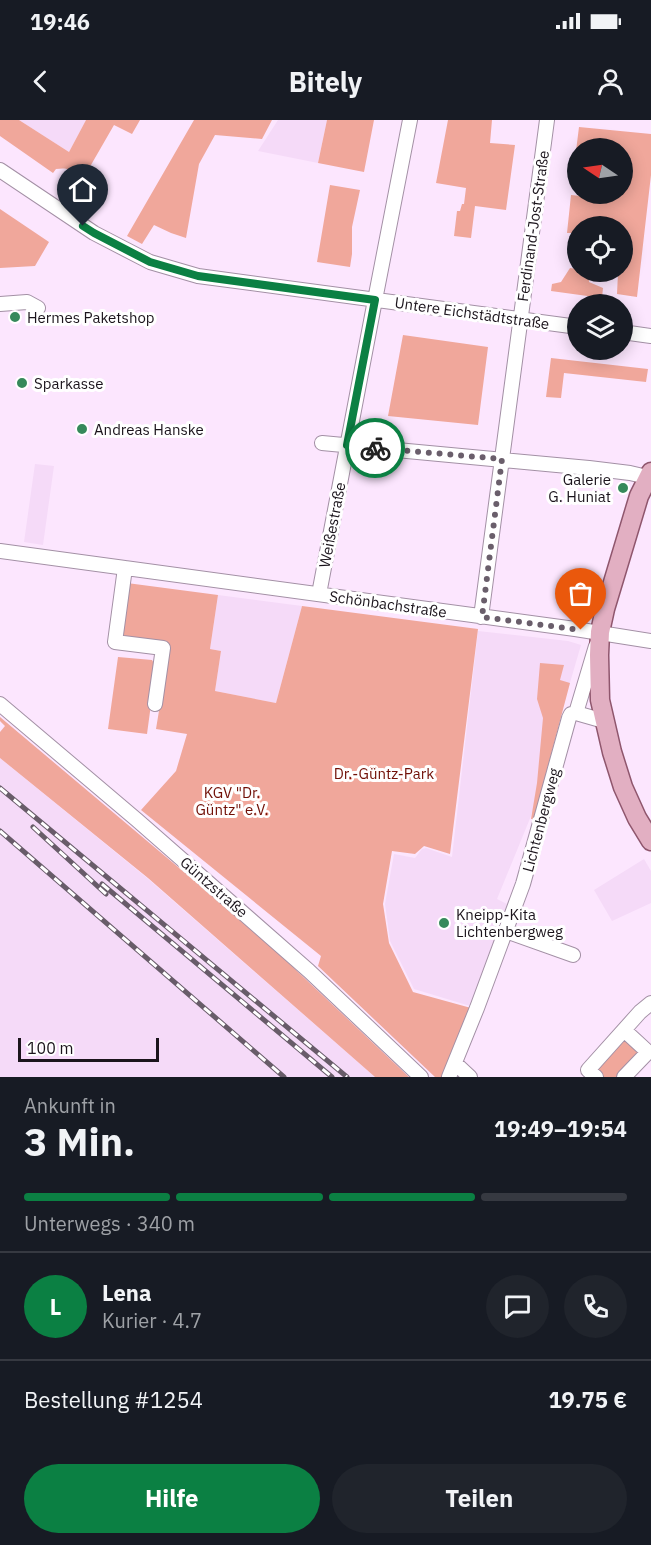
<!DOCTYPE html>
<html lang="de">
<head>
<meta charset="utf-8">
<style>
  body { margin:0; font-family:"IBM Plex Sans",sans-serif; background:#20242c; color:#f1f3f6; height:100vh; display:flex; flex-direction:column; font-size:22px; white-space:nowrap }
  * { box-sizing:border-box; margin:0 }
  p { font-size:20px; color:#9ea1a6 }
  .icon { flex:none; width:33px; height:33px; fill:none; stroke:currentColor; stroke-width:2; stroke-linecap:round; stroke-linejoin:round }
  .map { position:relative; height:957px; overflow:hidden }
  .drawer { display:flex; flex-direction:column; background:#171b24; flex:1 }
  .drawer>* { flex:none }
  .needle { width:39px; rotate:283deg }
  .tools { position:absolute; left:567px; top:18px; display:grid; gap:12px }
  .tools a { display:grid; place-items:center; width:66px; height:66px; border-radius:50%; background:#171b24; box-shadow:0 3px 15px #0003; font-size:30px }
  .scale { position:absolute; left:18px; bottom:15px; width:141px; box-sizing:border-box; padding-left:6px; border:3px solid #1b141c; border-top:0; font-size:16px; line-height:21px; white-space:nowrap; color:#1b141c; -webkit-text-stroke:4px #fff; paint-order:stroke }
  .pin { position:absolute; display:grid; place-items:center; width:51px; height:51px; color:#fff; margin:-62px -26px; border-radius:50% 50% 50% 0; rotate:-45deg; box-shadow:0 0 6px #0007 }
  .pin .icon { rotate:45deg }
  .courier { position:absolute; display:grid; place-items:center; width:60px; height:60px; margin:-30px; border:4px solid #0b8043; border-radius:50%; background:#fff; color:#222; box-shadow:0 2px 8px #0007 }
  .overview em { font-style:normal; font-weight:700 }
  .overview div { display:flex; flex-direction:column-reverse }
  .overview { display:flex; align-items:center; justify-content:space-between; height:102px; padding:0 24px }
  h1 { font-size:39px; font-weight:700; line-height:45px }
  .bar { display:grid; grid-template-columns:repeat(4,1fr); gap:9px 6px; align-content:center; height:72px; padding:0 24px }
  .bar i { height:8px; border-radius:4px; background:#363941 }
  .bar .on { background:#0b8043 }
  .bar p { grid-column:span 4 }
  .line { display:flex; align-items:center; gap:15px; padding:0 24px; border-top:2px solid #363941 }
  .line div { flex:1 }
  .round { display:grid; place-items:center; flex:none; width:63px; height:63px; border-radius:32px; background:#20242c }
  .cta { display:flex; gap:12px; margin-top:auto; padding:12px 24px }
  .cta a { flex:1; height:69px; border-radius:36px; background:#0b8043; color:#fff; font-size:24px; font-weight:700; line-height:69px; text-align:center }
  .cta a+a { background:#20242c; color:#f1f3f6 }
  .status { display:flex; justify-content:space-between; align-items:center; height:42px; padding:0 30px; background:#171b24; direction:ltr }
  .status svg { height:16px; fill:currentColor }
  header { display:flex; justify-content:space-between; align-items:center; height:78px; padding:0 24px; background:#171b24; font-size:27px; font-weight:700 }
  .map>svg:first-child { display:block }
  .built { fill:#f5daf8 }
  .green { fill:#f0a79b }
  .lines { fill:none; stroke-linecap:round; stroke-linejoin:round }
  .minor-casing { stroke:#a390a5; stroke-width:16 }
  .major-casing { stroke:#8f566d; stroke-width:21 }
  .minor { stroke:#fff; stroke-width:14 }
  .major { stroke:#e2afc2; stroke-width:18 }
  .rail-casing { stroke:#685c69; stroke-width:5 }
  .rail { stroke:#fff; stroke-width:3; stroke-dasharray:9; stroke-linecap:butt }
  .done { stroke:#6a5e6b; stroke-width:6; stroke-dasharray:0 10.8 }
  .route { stroke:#0b8043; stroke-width:8 }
  .poi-dot { fill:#36895b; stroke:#fff; stroke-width:2 }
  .labels { text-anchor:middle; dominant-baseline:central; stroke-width:6; stroke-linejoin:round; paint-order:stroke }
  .street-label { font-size:15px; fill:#1b141c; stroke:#fff }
  .poi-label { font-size:15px; fill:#1b141c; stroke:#fff; text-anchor:start }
  .park-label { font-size:15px; fill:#711007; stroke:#fff }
</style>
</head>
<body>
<div class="status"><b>19:46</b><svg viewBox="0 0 49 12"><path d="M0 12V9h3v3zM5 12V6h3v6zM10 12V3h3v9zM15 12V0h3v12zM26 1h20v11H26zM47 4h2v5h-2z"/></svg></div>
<header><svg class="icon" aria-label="back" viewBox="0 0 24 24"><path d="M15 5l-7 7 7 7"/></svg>Bitely<svg class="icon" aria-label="person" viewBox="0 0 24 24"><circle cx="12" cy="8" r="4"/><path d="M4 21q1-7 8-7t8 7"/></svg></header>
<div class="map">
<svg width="651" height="957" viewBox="0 0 651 957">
  <rect width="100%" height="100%" fill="#fce6fe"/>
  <path class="built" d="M19,0H86L69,32Z
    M278,0H327L318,43L258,31Z
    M35,344L54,346L43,425L24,422Z
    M218,475L302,486L276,583L215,571L221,531L210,529Z
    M478,511L568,521L581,525L531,696L497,779L507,784L470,886L414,869L390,821L385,784L394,734L415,738L422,729L426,728L452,737Z
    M0,638L147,758L375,957H0Z
    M644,739L651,751V783L612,801L594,770Z"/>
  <path class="green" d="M0,0H19L69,32L86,0H140L132,14L114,5L80,64C70,55 75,46 56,49L53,53L0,16Z
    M194,0H272L262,19L215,15L199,44L186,118L171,113L154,105L142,124L127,116Z
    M327,0H374L364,52L318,43Z
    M448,0H492L490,23L515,25L506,90L475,86L471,118L454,116L457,91H460L462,84H464L466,68L436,63Z
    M579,7L651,14V55L637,177L617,174L618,153L614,152H622V106H578L577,113H567L571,75L581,76V74H622V28H578L577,32L576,31Z
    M330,65L360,70L352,107V134L350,147L317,142Z
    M0,89L49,122L35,146L0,148Z
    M570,148L577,149L578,152H590L589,162L603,168L602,178L551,171L552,164L561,162Z
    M403,215L488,227L478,305L388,296Z
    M551,238L648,249L646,262L564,253L561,278L546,277Z
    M127,463L218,475L210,529L221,531L215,571L276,583L302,486L478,509L450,734L424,726L415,734L392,731L383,784L389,823L413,872L471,888L443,957H435L318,846L321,836L141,690L176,651L187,614L156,609L170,524L118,518Z
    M118,537L152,540L156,547L147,614L108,609Z
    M540,543L564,545L560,560L570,563L534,699H531L537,663L543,598L537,579Z
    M0,597L210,774L279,834L409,957H375L148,758L0,638V612L5,606L0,601Z
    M624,915L644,932L620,957H600L592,950Z"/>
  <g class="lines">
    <defs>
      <path id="minor" d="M0,50L94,113L150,142L198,156L578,207
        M0,184L27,182L38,188
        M622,212L651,216
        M322,323L589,348L630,353L651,358
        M0,431L575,509L651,521
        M125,448L115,522L163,528L155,584
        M319,474L375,180L410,0
        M481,497L547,0
        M0,584L137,700L309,851L421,957
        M576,593L596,526
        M506,811L573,835
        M624,910L648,932L624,957
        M455,943L470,957
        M449,957L477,888L523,764L569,598L571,594L576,593L604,601
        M596,957L588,950L640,892L651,883"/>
      <path id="major" d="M651,352L639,376L605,489L600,512L599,535L600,580L612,632L623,667L637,698L651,721"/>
    </defs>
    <use href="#minor" class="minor-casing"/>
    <use href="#major" class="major-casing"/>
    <use href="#minor" class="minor"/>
    <use href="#major" class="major"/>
    <defs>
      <path id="rail" d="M0,668L347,957
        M33,707L106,774
        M0,711L284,957
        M102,764L332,957"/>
    </defs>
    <use href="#rail" class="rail-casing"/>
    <use href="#rail" class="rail"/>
  </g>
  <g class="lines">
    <path class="done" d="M375,328L502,339L482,497L581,510"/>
    <path class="route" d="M83,106L94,113L150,142L198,156L375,180L347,325L375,328"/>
  </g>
  <g class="poi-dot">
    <circle cx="15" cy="197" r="6"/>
    <circle cx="22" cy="263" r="6"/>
    <circle cx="82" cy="309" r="6"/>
    <circle cx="623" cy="368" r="6"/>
    <circle cx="444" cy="803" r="6"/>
  </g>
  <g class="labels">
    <g class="street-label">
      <text transform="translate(533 106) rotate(-82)">Ferdinand-Jost-Straße</text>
      <text transform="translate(472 193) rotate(8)">Untere Eichstädtstraße</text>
      <text transform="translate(332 405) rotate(-79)">Weißestraße</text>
      <text transform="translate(388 484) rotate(8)">Schönbachstraße</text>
      <text transform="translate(541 700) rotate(-75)">Lichtenbergweg</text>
      <text transform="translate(214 767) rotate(41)">Güntzstraße</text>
    </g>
    <g class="poi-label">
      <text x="27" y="197">Hermes Paketshop</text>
      <text x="34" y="263">Sparkasse</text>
      <text x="94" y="309">Andreas Hanske</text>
      <text x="611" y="359" text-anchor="end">Galerie<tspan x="611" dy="17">G. Huniat</tspan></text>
      <text x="456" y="794">Kneipp-Kita<tspan x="456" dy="17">Lichtenbergweg</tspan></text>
    </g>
    <g class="park-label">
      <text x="384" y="653">Dr.-Güntz-Park</text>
      <text x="232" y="672">KGV "Dr.<tspan x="232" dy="17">Güntz" e.V.</tspan></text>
    </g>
  </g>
</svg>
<div class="tools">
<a><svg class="needle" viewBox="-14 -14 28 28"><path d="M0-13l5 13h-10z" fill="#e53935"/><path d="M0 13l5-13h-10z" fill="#9ea1a6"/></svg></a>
<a><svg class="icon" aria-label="locate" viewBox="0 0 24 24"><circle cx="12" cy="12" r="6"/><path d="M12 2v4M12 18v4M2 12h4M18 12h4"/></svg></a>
<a><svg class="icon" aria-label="layers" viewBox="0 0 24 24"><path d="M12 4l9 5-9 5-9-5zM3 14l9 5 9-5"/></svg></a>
</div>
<div class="scale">100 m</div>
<div class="pin" style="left:581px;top:510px;background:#ea580c"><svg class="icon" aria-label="bag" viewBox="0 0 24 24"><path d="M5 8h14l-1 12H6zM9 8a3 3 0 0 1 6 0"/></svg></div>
<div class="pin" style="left:83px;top:106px;background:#1f2937"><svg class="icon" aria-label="home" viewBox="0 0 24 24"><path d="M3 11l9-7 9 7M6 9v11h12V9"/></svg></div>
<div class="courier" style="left:375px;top:328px"><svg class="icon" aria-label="bike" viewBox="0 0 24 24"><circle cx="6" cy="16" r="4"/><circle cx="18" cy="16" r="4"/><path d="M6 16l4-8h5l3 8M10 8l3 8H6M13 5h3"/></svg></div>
</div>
<section class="drawer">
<div class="overview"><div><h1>3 Min.</h1><p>Ankunft in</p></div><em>19:49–19:54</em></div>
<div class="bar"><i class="on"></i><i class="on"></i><i class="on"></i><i></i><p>Unterwegs · 340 m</p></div>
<div class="line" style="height:108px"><b class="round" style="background:#0b8043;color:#fff">L</b><div><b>Lena</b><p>Kurier · 4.7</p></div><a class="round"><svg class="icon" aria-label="chat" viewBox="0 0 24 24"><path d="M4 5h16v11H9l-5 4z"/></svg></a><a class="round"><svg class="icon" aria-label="phone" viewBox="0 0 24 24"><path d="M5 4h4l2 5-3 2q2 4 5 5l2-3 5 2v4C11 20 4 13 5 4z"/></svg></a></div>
<div class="line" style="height:78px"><div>Bestellung #1254</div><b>19.75 €</b></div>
<div class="cta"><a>Hilfe</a><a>Teilen</a></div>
</section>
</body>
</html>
